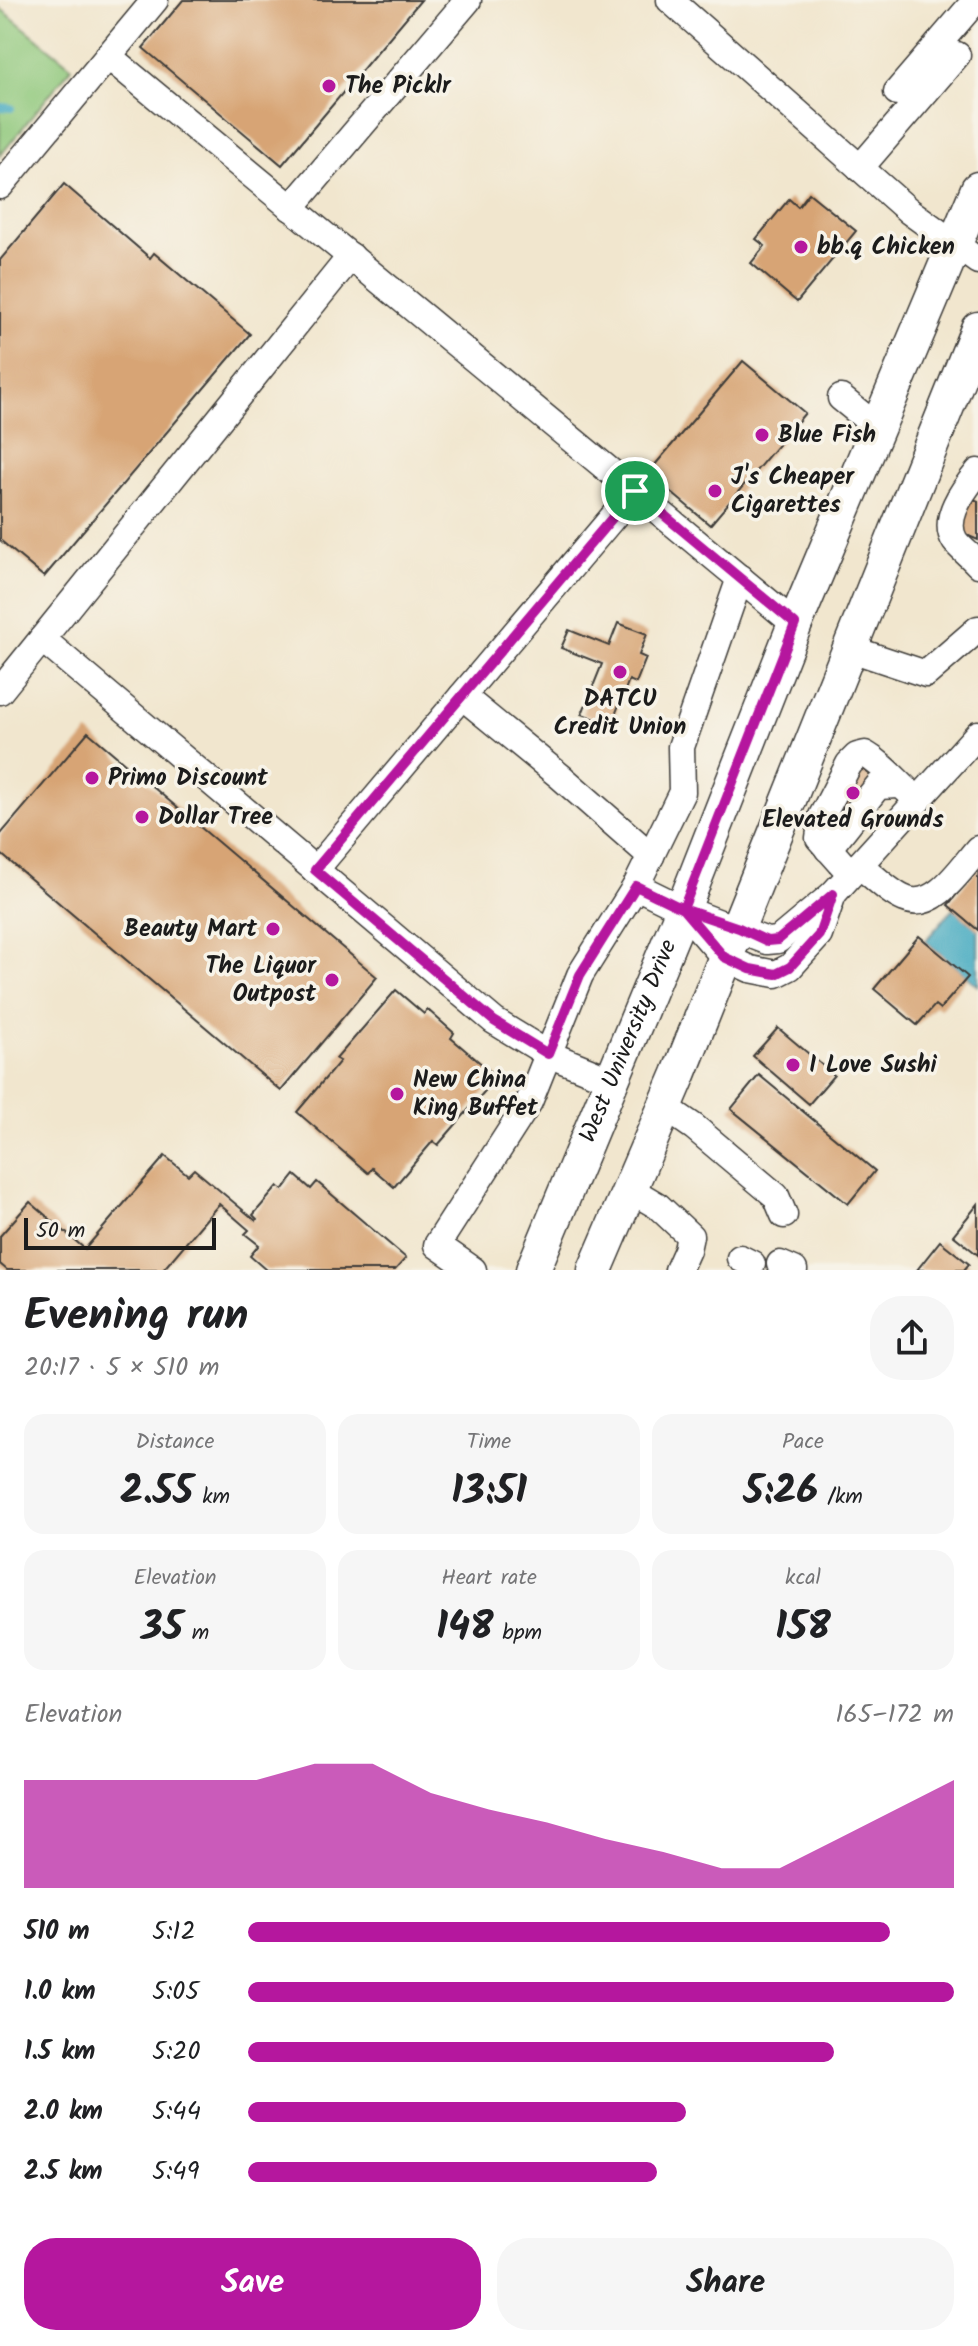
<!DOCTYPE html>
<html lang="en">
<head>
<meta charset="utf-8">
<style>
  body { margin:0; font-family:Kalam,sans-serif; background:#f6f6f6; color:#202124; height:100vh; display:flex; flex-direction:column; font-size:30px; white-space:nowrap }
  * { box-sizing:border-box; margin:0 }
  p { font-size:26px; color:#757577 }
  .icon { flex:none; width:44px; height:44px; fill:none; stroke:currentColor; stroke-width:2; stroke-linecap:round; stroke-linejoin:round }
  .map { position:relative; height:1270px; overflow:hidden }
  .drawer { display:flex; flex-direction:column; background:#fff; flex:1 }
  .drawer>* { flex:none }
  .scale { position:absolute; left:24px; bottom:20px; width:192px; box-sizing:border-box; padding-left:8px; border:4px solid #1c1c1c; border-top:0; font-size:22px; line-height:28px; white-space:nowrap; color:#1c1c1c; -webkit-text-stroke:6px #f7f3e8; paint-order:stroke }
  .pin { position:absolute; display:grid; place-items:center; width:68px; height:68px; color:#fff; margin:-34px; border:4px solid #fff; border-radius:50%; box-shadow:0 2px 8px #0007 }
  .round { display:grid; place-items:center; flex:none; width:84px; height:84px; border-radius:32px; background:#f6f6f6 }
  .head { display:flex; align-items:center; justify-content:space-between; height:136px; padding:0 24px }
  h1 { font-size:44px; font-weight:800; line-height:60px }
  .metrics { display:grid; grid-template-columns:repeat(3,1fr); gap:12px; height:136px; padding:8px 24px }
  .metrics div { display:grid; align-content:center; border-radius:20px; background:#f6f6f6; text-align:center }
  .metrics b { font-size:40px; font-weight:800 }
  .metrics small { font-size:22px; font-weight:400 }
  .metrics p { font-size:22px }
  .chart { height:224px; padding:16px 24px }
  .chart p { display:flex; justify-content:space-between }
  .chart svg { width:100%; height:144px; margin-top:8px; fill:#b5179e; opacity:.7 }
  .button { display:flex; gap:16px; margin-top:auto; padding:16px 24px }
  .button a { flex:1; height:92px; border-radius:32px; background:#b5179e; color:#fff; font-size:32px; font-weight:800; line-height:92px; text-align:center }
  .button a+a { background:#f6f6f6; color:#202124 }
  ul { padding:0 24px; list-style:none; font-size:26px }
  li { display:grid; grid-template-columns:128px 96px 1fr; align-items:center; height:60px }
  li i { height:20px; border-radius:10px; background:#b5179e }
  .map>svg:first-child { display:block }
  .green { fill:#8fc87b; stroke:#56724c; stroke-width:2 }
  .water { fill:#40a8c0; stroke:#2e626e; stroke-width:2 }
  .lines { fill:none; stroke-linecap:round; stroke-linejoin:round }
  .stream { stroke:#40a8c0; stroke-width:8 }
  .building { fill:#d7a474 }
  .minor-casing { stroke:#3c3a37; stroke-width:29 }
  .major-casing { stroke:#3c3a37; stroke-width:37 }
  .minor { stroke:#fff; stroke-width:26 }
  .major { stroke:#fff; stroke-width:34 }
  .route-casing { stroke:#fff; stroke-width:16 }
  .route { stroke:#b5179e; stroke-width:10 }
  .poi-dot { fill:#b5179e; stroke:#f7f3e8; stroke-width:3 }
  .labels { text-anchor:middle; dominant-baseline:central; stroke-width:7; stroke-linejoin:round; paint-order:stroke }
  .poi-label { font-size:24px; font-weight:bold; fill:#1c1c1c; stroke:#f7f3e8; text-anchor:start }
  .street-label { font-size:24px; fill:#1c1c1c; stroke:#f7f3e8 }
</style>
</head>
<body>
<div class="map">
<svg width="978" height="1270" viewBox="0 0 978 1270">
  <rect width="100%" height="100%" fill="#f7f3e8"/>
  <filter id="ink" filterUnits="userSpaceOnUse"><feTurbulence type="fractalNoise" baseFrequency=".0125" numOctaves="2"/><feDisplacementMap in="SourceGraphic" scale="16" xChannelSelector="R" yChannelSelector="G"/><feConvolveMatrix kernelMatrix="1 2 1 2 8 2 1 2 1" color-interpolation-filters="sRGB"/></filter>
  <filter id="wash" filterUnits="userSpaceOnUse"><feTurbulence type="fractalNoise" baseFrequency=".006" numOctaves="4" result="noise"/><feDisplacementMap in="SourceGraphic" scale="32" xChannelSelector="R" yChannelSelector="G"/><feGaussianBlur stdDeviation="1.8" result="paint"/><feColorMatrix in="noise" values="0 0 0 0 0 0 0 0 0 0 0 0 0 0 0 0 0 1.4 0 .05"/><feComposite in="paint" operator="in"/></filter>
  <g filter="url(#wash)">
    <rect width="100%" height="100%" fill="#f1e6ce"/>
    <polygon class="green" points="0,8 72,67 0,156"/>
    <polygon class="water" points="953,909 978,929 978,986 925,941"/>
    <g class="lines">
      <polyline class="stream" points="0,107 11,108"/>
    </g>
    <g id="blocks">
      <g class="building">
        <polygon points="183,0 421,0 282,165 143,48"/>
        <polygon points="64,184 150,258 154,253 250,334 44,577 0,540 0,260"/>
        <polygon points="809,193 856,231 797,302 751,263 765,246 756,239 789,199 798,207"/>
        <polygon points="743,361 805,413 710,525 648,473"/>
        <polygon points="966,496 978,501 978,540 953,529"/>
        <polygon points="618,623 647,634 639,655 646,658 636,683 629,680 611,725 582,714 602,664 561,648 569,630 609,646"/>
        <polygon points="88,732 377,977 281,1091 0,853 0,835"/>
        <polygon points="859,767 875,778 847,818 831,808"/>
        <polygon points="978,868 978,930 948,905"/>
        <polygon points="919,936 968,977 940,1009 935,1005 917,1025 874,989"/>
        <polygon points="396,990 424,1014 427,1009 454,1033 451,1038 497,1077 438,1145 433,1141 394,1187 372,1168 368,1173 297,1112 340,1061 336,1059"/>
        <polygon points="778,1028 834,1075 809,1104 753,1056"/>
        <polygon points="759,1075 875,1171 848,1204 731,1109"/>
        <polygon points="165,1156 188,1175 194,1169 256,1221 257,1219 253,1215 278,1186 283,1190 295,1175 311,1189 317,1182 406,1258 395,1270 266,1270 250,1256 259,1245 245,1234 249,1230 219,1204 163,1270 7,1270 0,1264 0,1236 30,1202 85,1249"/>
        <polygon points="978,1204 978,1255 953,1235"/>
        <polygon points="940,1241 969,1264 964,1270 917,1270"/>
      </g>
    </g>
  </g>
  <g filter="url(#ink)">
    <use href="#blocks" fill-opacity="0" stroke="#3c3a37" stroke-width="2"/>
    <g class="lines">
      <defs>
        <g id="minor">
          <polyline points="670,0 909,211 978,261"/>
          <polyline points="108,56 795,624"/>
          <polyline points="897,92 976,0"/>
          <polyline points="860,168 957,55"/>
          <polyline points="0,186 155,0"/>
          <polyline points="291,208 468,0"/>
          <polyline points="841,398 878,428"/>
          <path d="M978,472C964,489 941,519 955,541C961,549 971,556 978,564"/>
          <polyline points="42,639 494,1021 548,1054 612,1080"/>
          <polyline points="851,649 926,674 978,629"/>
          <polyline points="0,691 351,256"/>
          <polyline points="462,696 561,777 651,856"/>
          <polyline points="828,849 878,786 899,785"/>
          <path d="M859,865C874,876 888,892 905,899C934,912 962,867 978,849"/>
          <polyline points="315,870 635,491"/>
          <path d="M851,874L819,838L822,816L849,764L857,756L865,754C886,766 899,785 918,800"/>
          <polyline points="636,886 683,909 767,941 778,940 833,894 978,734"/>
          <polyline points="683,910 724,957 750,969 776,974 790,967 819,935 833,894"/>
          <polyline points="665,1107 694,1127 776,1196 784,1215"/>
          <polyline points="631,1190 658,1206 690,1236 687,1250 678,1270"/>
          <polyline points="740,1258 752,1264"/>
          <polyline points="780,1264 794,1270"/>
          <polyline points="473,1270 437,1245 529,1102 580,975 636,886 682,792 681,747 740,578"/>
        </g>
        <g id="major">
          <path id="s1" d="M533,1270L683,909L795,624L978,189"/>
          <polyline points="595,1270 679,1074 978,329"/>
        </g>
      </defs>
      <use href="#minor" class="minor-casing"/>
      <use href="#major" class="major-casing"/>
      <use href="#minor" class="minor"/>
      <use href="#major" class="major"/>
    </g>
  </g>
  <g class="lines" filter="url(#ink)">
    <defs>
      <polyline id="route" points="635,491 315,870 494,1021 548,1054 580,975 636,886 683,909 724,957 750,969 776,974 790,967 819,935 833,894 778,940 767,941 739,928 683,909 795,624 635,491"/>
    </defs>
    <use href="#route" class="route-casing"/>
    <use href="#route" class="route"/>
  </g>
  <g class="poi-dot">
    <circle cx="329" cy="86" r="8"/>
    <circle cx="801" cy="247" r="8"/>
    <circle cx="762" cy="435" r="8"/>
    <circle cx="715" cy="491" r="8"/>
    <circle cx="620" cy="672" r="8"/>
    <circle cx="92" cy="778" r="8"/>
    <circle cx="853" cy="793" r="8"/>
    <circle cx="142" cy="817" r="8"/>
    <circle cx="273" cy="929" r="8"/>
    <circle cx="332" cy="980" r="8"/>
    <circle cx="793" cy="1065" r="8"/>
    <circle cx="397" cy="1094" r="8"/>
  </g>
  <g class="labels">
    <g class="poi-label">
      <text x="345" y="86">The Picklr</text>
      <text x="817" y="247">bb.q Chicken</text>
      <text x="778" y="435">Blue Fish</text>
      <text x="731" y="477">J's Cheaper<tspan x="731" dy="28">Cigarettes</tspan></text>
      <text x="620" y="699" text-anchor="middle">DATCU<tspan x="620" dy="28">Credit Union</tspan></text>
      <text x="108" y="778">Primo Discount</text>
      <text x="158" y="817">Dollar Tree</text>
      <text x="853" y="820" text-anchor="middle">Elevated Grounds</text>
      <text x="257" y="929" text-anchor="end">Beauty Mart</text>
      <text x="316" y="966" text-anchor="end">The Liquor<tspan x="316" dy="28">Outpost</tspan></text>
      <text x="809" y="1065">I Love Sushi</text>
      <text x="413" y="1080">New China<tspan x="413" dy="28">King Buffet</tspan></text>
    </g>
    <g class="street-label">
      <text stroke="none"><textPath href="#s1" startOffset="248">West University Drive</textPath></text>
    </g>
  </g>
</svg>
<div class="scale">50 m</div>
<div class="pin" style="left:635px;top:491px;background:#1e9e55"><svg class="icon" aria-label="arrive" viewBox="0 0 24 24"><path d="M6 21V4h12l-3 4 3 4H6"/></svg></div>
</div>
<section class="drawer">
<div class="head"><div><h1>Evening run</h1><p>20:17 · 5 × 510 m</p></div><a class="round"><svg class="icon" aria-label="share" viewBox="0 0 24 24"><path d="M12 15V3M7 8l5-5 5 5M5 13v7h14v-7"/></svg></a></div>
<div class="metrics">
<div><p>Distance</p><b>2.55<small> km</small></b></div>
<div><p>Time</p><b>13:51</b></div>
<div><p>Pace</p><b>5:26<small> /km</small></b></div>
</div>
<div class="metrics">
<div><p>Elevation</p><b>35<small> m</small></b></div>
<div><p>Heart rate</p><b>148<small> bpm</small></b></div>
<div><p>kcal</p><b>158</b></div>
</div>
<div class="chart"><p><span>Elevation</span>165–172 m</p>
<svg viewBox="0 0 160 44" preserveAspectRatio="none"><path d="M0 44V11L10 11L20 11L30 11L40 11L50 6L60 6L70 15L80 20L90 24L100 29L110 33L120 38L130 38L140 29L150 20L160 11V44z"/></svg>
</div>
<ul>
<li><b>510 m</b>5:12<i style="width:91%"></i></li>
<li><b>1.0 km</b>5:05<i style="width:100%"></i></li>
<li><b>1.5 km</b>5:20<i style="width:83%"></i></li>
<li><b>2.0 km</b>5:44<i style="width:62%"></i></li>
<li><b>2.5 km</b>5:49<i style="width:58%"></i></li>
</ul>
<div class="button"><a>Save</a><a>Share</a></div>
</section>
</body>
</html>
